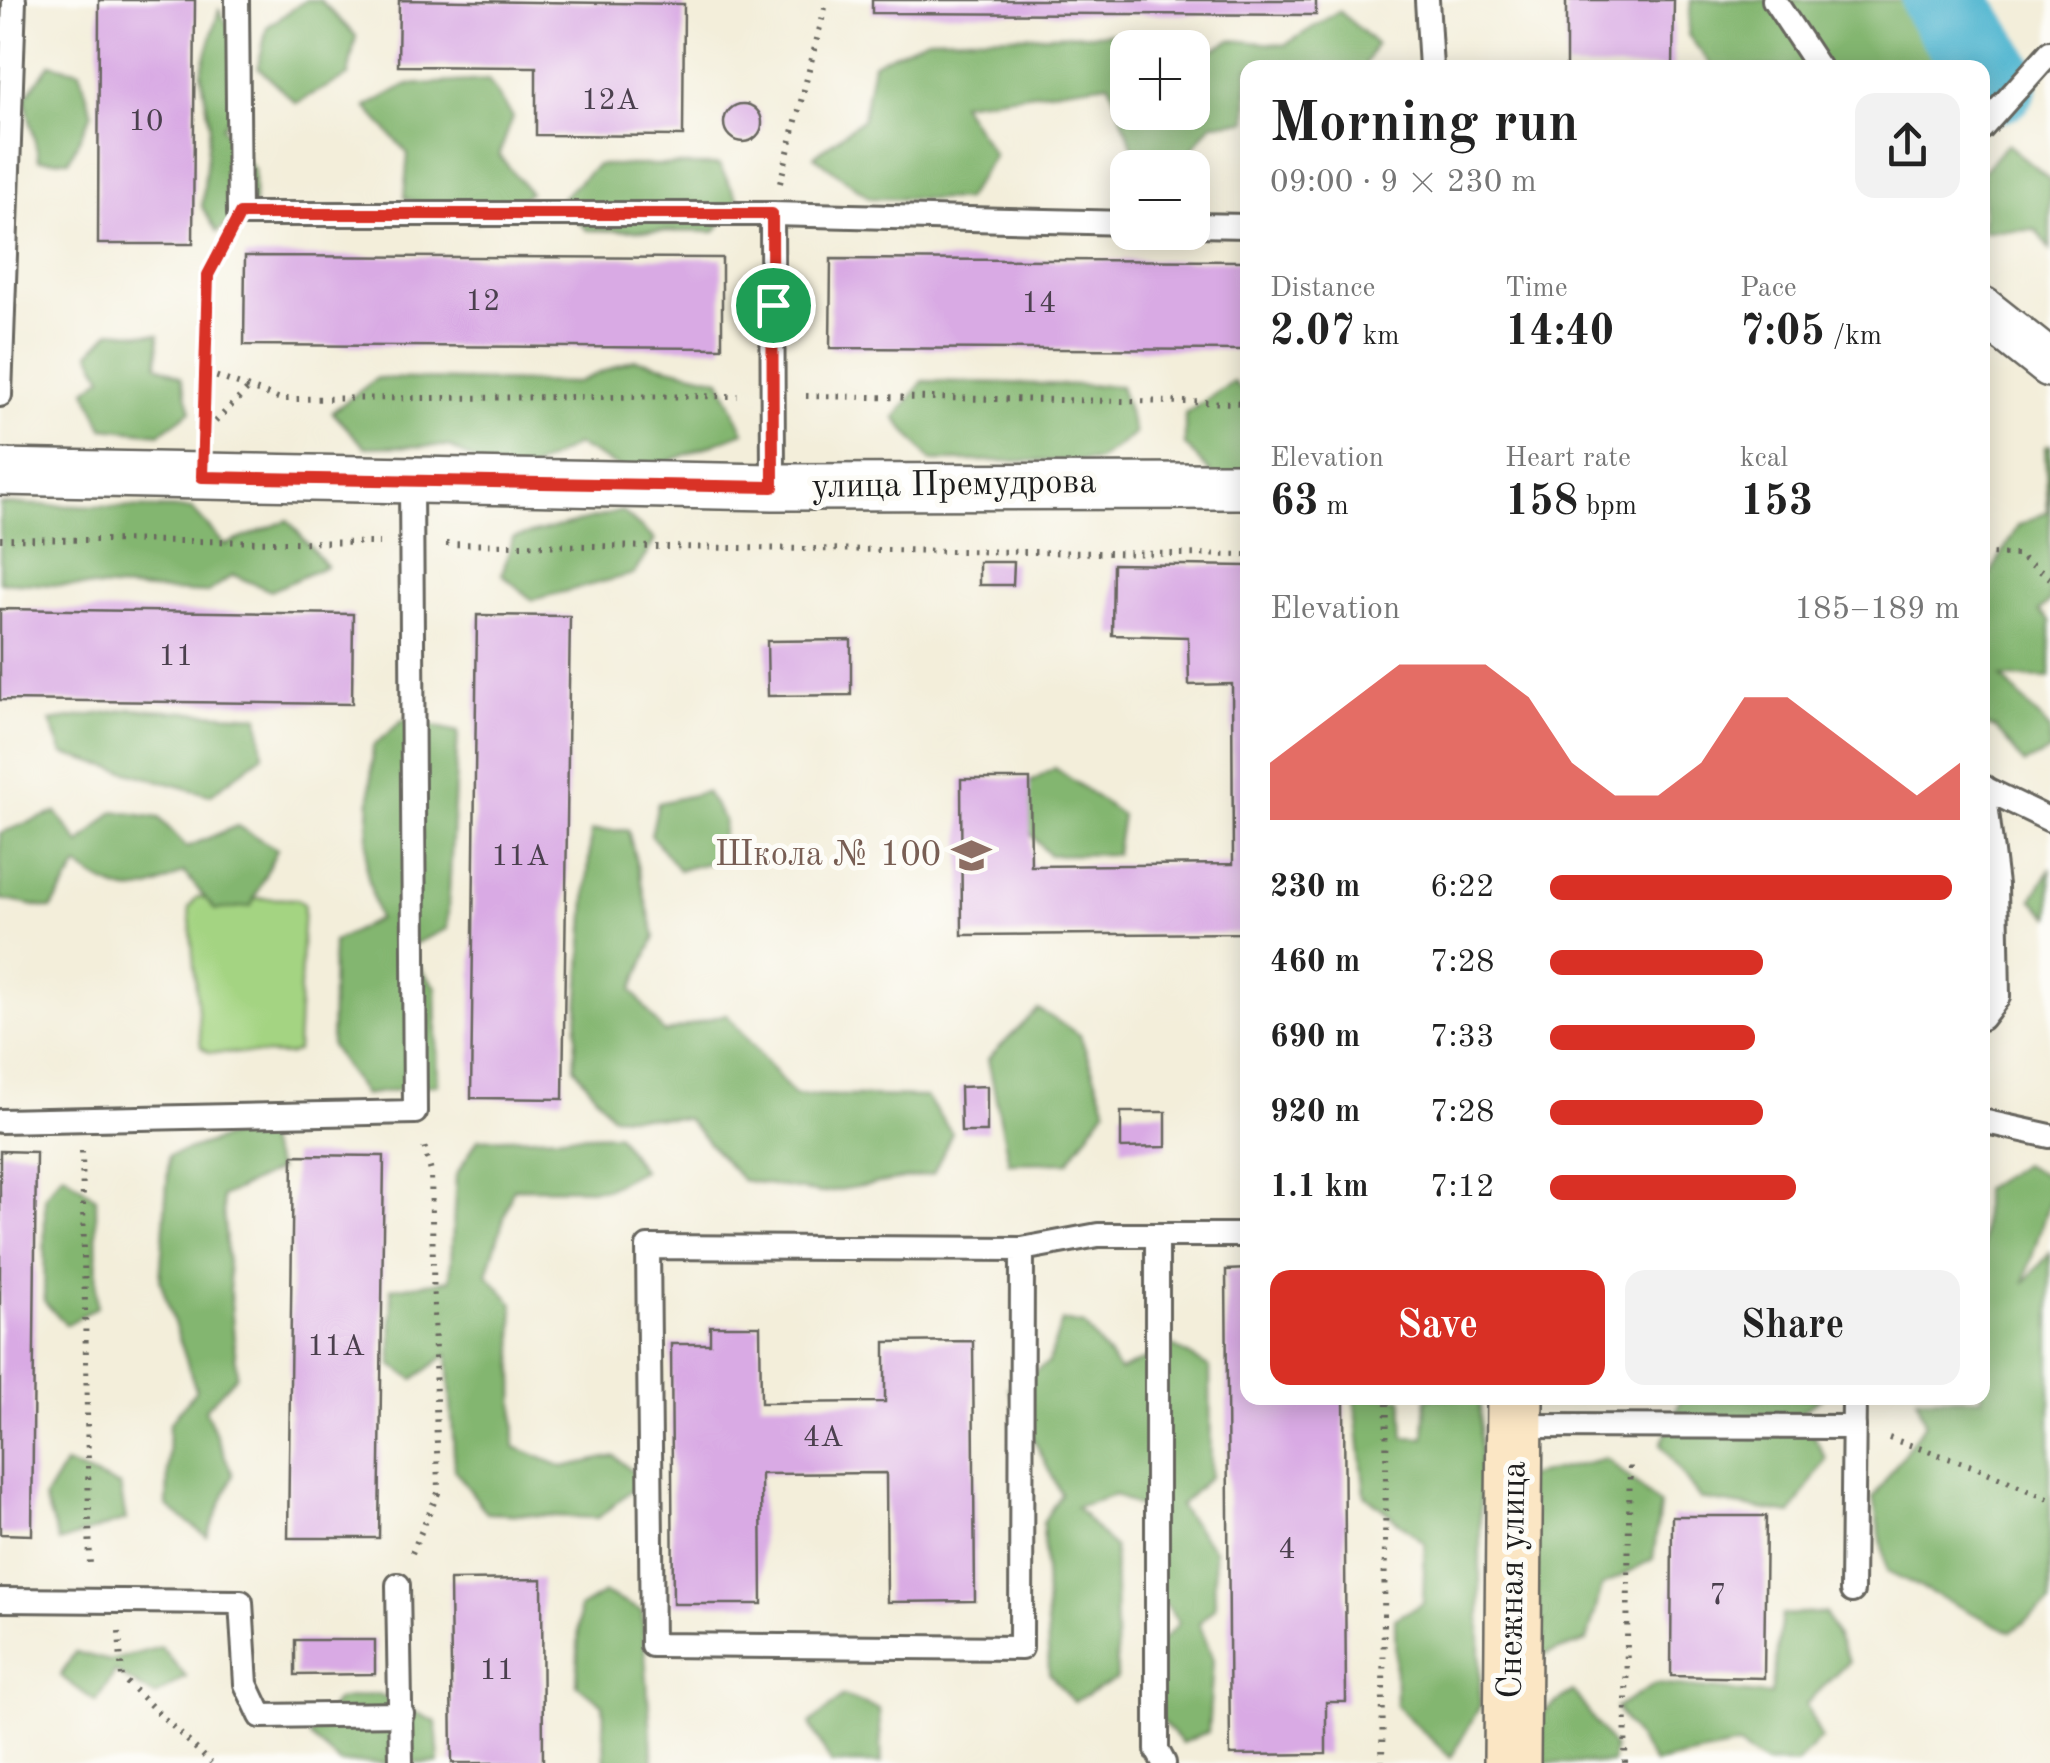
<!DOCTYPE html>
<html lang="en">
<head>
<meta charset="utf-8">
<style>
  body { margin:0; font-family:"Old Standard TT",serif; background:#f2f2f2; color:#222; height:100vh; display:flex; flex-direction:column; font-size:38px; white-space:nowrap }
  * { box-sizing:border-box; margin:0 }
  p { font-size:32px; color:#767676 }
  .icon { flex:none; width:55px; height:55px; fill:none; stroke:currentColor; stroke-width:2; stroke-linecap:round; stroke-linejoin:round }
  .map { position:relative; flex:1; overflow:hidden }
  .panel { position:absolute; left:1240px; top:60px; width:750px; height:1345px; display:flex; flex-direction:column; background:#fff; border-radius:20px; box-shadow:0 5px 25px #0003 }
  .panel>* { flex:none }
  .controls { position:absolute; left:1110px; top:30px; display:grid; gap:20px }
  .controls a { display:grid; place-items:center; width:100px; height:100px; border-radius:20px; background:#fff; box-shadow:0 5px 25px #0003; font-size:50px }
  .pin { position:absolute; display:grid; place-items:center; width:85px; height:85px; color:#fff; margin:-42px; border:5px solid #fff; border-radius:50%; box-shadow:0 2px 10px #0007 }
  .round { display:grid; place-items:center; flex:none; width:105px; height:105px; border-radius:20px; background:#f2f2f2 }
  .overview { display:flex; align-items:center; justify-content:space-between; height:170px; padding:0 30px }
  h1 { font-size:55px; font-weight:700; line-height:75px }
  .stats { display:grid; grid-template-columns:repeat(3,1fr); gap:15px; height:170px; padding:10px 30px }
  .stats div { display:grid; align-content:center }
  .stats b { font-size:42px; font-weight:700 }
  .stats small { font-size:28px; font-weight:400 }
  .stats p { font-size:28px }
  .chart { height:280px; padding:20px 30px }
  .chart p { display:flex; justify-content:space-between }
  .chart svg { width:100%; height:180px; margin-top:10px; fill:#d93025; opacity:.7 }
  .cta { display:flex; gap:20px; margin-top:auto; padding:20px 30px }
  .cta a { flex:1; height:115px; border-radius:20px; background:#d93025; color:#fff; font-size:40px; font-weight:700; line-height:115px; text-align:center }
  .cta a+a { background:#f2f2f2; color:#222 }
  ul { padding:0 30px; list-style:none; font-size:32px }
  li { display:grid; grid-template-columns:160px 120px 1fr; align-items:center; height:75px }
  li i { height:25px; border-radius:12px; background:#d93025 }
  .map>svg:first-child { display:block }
  .green { fill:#a4d482; stroke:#60784f; stroke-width:2.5 }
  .forest { fill:#83b670; stroke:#506946; stroke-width:2.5 }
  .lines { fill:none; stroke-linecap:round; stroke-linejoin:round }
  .river { stroke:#51b6d0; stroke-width:85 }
  .building { fill:#d9aae4 }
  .lane-casing { stroke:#67665e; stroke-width:28 }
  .street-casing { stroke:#67665e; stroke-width:50 }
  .secondary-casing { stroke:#67665e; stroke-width:60 }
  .path { stroke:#67665e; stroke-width:6; stroke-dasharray:2.5 8; stroke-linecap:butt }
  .lane { stroke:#fff; stroke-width:22 }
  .street { stroke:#fff; stroke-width:45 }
  .secondary { stroke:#fbe6c4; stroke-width:55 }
  .route-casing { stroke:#fff; stroke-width:20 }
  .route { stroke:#d93025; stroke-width:12 }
  .labels { text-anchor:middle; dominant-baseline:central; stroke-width:10; stroke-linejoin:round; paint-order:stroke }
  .number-label { font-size:30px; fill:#4b404e }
  .street-label { font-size:35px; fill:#1c1c1c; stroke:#fdfcf7 }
  .education-label { font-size:35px; fill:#785e54; stroke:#fdfcf7; text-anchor:end }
</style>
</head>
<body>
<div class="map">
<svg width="2050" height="1763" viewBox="0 0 2050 1763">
  <rect width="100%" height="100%" fill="#fdfcf7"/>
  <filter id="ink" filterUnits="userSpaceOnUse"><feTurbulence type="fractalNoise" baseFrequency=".01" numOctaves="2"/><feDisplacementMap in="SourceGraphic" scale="20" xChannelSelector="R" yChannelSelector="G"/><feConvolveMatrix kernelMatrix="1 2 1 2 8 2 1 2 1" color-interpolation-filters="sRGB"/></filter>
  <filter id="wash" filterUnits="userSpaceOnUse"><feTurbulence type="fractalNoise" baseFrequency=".0048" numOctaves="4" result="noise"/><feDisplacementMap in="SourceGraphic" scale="40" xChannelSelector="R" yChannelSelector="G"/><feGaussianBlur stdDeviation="2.25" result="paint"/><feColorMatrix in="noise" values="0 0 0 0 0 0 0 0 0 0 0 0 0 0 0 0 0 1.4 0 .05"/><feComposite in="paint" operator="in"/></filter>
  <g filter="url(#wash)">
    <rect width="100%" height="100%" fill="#f3eeda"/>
    <polygon class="green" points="197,897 297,899 304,904 297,1051 288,1055 209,1052 201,1047 189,908"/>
    <g class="forest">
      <polygon points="306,0 320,0 356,36 348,76 296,103 258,67 267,27"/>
      <polygon points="1691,0 1986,0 2003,46 1983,86 1982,68 1713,67 1688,35"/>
      <path d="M219,10C248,59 263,79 222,127L254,170V204L217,232L202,207L210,124L201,72Z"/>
      <polygon points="1339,11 1376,44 1364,67 1248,68 1247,121 1212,123 1179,167 1140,167 1109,83 960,103 994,155 965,200 870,198 814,156 863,119 873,63 928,38 1133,33 1155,47 1128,48 1128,112 1192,112 1193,62 1231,40 1285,45"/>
      <polygon points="50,64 80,71 92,113 69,160 39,160 25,98"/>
      <polygon points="488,80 513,117 499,155 530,193 477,223 404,198 408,154 366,107 406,85"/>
      <polygon points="2007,144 2050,179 2050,250 2036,230 1983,231 1983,171"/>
      <polygon points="597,165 719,165 738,199 715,232 587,230 557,202"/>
      <polygon points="111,331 159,335 157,365 181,377 191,411 159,434 103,428 86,390 103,377 90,353"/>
      <polygon points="634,359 720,379 744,432 634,475 577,445 510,480 448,446 365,447 332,412 377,378 575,383"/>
      <polygon points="923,381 1120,386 1135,434 1097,461 931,461 895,418"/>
      <polygon points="1233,382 1247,394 1247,485 1228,491 1185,445 1185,414"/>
      <polygon points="2050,445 2050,602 2039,611 2050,621 2050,678 2002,677 2050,730 2050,751 2024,764 1996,728 1983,726 1983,587 2018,526 2048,511 2045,447"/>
      <polygon points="0,504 192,509 225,545 288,520 326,566 271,591 233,575 207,593 0,582"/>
      <polygon points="622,511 655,540 634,574 532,600 502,574 513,538"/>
      <polygon points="131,709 259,716 263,755 210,795 63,754 50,721"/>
      <polygon points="404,719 458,732 447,929 403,949 436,987 438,1084 364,1095 331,1046 333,942 378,919 366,869 373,746"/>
      <polygon points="1055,768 1122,815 1116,854 1049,855 1001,799"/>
      <polygon points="706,792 724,820 720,860 679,870 651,835 658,803"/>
      <path d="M114,811L159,818L187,847L237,826L277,849L251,906L215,910L184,872C138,898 120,897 78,866L51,909L0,899V833L56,812L80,844Z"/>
      <polygon points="628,830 655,937 632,990 664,1033 726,1014 794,1095 926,1097 952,1133 933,1174 821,1193 742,1180 687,1119 611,1115 574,1067 591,831"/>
      <polygon points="2050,870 2050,917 2032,899"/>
      <polygon points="1038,1009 1080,1035 1106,1108 1068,1162 1009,1163 988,1059"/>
      <polygon points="260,1126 278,1170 222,1197 237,1375 205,1409 233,1475 207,1537 167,1506 169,1424 196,1390 160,1280 169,1156"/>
      <polygon points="617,1134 642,1170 606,1189 513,1188 487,1274 513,1303 515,1447 563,1467 615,1456 642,1481 598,1518 487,1513 455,1470 448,1354 414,1379 392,1365 391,1288 450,1280 456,1175 478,1139"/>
      <polygon points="2023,1164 2050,1178 2050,1198 2024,1283 2050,1253 2050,1603 2011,1632 1887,1571 1873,1498 1925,1423 1917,1398 1982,1398 1983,1189"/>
      <polygon points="63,1173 96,1198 97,1307 66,1325 44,1301 45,1196"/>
      <polygon points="1062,1321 1084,1325 1120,1371 1173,1346 1210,1368 1211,1476 1179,1506 1214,1550 1215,1607 1199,1623 1213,1660 1208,1732 1182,1743 1150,1709 1151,1652 1179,1623 1152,1587 1151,1513 1115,1495 1076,1507 1114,1548 1117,1679 1073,1702 1049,1673 1043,1522 1061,1494 1008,1388 1048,1363"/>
      <polygon points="1355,1398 1402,1398 1404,1437 1424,1438 1426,1398 1480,1398 1480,1706 1451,1758 1396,1706 1395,1619 1423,1603 1425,1543 1365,1495"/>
      <polygon points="1682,1398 1821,1398 1801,1412 1826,1459 1791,1514 1700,1499 1661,1444"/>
      <polygon points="1606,1458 1660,1505 1653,1559 1602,1586 1587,1641 1532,1659 1504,1482"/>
      <polygon points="65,1464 120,1486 126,1520 59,1542 44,1499"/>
      <polygon points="604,1593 642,1611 653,1763 605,1763 603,1704 577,1685 579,1608"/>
      <polygon points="1825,1613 1849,1661 1806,1704 1821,1738 1797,1763 1764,1763 1738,1746 1654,1763 1616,1708 1656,1684 1771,1695 1782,1615"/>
      <polygon points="161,1647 186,1677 155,1696 115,1672 96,1702 60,1676 75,1652 110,1661"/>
      <polygon points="1573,1691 1614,1748 1612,1763 1530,1763 1531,1721"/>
      <polygon points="378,1694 436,1722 439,1763 340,1763 309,1736 337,1700"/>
      <polygon points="843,1696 879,1709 882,1763 831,1763 810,1724"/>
    </g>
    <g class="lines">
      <polyline class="river" points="1944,0 1996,81"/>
    </g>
    <g id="blocks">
      <g class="building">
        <polygon points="99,0 195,0 193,244 98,244"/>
        <polygon points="399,0 684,4 683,136 536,135 536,67 398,66"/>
        <polygon points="872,0 1316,0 1316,15 872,13"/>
        <polygon points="1566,0 1674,0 1673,68 1566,68"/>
        <circle cx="743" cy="123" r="19"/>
        <polygon points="245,256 722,258 722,348 244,345"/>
        <polygon points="831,259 1248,261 1248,350 830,348"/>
        <polygon points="979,562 1014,562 1013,585 979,585"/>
        <polygon points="1113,564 1248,566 1248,933 962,935 961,779 1030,779 1031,866 1233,864 1232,684 1189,685 1188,637 1112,635"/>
        <polygon points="0,609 353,614 352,704 0,700"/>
        <polygon points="477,615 570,616 563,1099 471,1098"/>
        <polygon points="851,640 851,695 768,696 767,641"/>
        <polygon points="987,1086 987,1132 961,1132 960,1087"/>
        <polygon points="1121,1112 1166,1112 1166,1147 1121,1148"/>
        <polygon points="0,1151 36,1152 32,1535 0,1534"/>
        <polygon points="293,1155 384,1156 379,1538 288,1538"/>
        <polygon points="1248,1269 1248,1398 1344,1398 1346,1702 1326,1702 1326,1754 1230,1755 1226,1270"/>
        <polygon points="710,1326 760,1326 761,1403 885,1402 885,1342 973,1341 975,1601 887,1602 886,1473 761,1474 762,1604 673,1604 671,1344 710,1344"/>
        <polygon points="1672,1516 1766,1516 1764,1678 1671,1676"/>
        <polygon points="542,1579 543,1763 452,1763 450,1580"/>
        <polygon points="295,1640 375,1640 375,1674 295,1675"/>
      </g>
    </g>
  </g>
  <g filter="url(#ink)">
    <use href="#blocks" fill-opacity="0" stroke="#67665e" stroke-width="2.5"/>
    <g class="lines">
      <defs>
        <g id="lane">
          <polyline points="237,0 239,214 772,214 1128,223"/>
          <polyline points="1427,0 1431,68"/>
          <polyline points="1774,0 1819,68"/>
          <polyline points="1982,128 2050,52"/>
          <polyline points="772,214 773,487"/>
          <polyline points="1192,225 1248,226"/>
          <polyline points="0,395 14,0"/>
          <polyline points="1982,787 2050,820"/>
          <polyline points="1982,1018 1998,997 1996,885 1984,787"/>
          <polyline points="0,1121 415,1112 411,482"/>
          <polyline points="1982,1121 2050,1136"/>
          <polyline points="1157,1235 1157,1750 1164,1763"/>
          <polyline points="1022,1249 1021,1648 652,1645 648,1247 1022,1249 1098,1235 1248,1235"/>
          <polyline points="1515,1426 1854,1427"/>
          <polyline points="398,1585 401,1763"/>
          <polyline points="1852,1591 1854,1398"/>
          <polyline points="0,1600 241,1602 246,1684 261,1716 402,1714"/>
        </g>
        <g id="street">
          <polyline points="1982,310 2050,364"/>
          <polyline points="0,472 773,487 1248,486"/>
        </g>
        <polyline id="secondary" points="1512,1763 1515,1398"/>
      </defs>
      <use href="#lane" class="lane-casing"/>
      <use href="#street" class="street-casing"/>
      <use href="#secondary" class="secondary-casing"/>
      <g class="path">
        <polyline points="780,183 827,0"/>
        <polyline points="225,241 208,275 206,373 281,399 738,396"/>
        <polyline points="806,396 1248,403"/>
        <polyline points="208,429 249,388"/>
        <polyline points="203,432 206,373"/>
        <polyline points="0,539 379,543"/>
        <polyline points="446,544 1248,555"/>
        <polyline points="1982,554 2018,555 2050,578"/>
        <polyline points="82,1151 90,1569"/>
        <polyline points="1889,1438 1978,1468 2050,1500"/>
        <polyline points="412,1553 438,1493 431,1172 423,1142"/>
        <polyline points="119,1632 122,1678 211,1763"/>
        <polyline points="1382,1763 1387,1398"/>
        <polyline points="1625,1763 1630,1459"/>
      </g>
      <use href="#lane" class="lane"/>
      <use href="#street" class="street"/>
      <use href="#secondary" class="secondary"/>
    </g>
  </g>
  <g class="lines" filter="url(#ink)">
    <defs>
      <polygon id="route" points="240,214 772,214 773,487 202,477 208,275"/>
    </defs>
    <use href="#route" class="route-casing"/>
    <use href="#route" class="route"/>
  </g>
  <defs>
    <symbol id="school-bare" viewBox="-9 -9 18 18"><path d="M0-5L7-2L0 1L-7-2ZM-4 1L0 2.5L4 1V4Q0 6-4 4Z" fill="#8d6e63" stroke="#fdfcf7" stroke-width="2.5" paint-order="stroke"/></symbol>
  </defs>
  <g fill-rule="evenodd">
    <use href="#school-bare" x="944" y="828" width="55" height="55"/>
  </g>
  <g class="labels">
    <g class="number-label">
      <text x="610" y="101">12А</text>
      <text x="146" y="122">10</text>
      <text x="483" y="302">12</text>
      <text x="1039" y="304">14</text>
      <text x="176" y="657">11</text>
      <text x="520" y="857">11А</text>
      <text x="336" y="1347">11А</text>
      <text x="823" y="1438">4А</text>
      <text x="1287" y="1550">4</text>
      <text x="1718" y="1596">7</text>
      <text x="497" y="1671">11</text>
    </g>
    <g class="street-label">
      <text transform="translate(954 485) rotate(-1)">улица Премудрова</text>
      <text transform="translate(1513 1580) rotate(-89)">Снежная улица</text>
    </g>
    <g class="education-label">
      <text x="941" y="855">Школа № 100</text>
    </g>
  </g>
</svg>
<div class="controls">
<a>+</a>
<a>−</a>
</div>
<div class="pin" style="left:773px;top:305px;background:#1e9e55"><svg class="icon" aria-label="arrive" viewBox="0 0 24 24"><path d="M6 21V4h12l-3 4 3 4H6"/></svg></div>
<section class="panel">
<div class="overview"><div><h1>Morning run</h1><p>09:00 · 9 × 230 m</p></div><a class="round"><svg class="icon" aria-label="share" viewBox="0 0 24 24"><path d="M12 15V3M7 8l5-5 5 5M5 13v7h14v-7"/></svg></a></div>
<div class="stats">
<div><p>Distance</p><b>2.07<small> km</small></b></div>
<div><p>Time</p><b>14:40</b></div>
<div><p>Pace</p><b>7:05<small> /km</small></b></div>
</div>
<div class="stats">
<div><p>Elevation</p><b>63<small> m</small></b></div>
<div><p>Heart rate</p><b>158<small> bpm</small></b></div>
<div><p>kcal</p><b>153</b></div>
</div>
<div class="chart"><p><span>Elevation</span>185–189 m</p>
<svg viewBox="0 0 160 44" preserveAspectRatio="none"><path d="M0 44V30L10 22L20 14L30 6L40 6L50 6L60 14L70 30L80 38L90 38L100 30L110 14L120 14L130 22L140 30L150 38L160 30V44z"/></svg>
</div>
<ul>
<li><b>230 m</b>6:22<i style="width:98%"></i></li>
<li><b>460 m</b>7:28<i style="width:52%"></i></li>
<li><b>690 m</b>7:33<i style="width:50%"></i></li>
<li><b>920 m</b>7:28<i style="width:52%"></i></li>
<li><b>1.1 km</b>7:12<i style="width:60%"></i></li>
</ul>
<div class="cta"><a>Save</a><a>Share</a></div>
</section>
</div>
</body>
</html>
